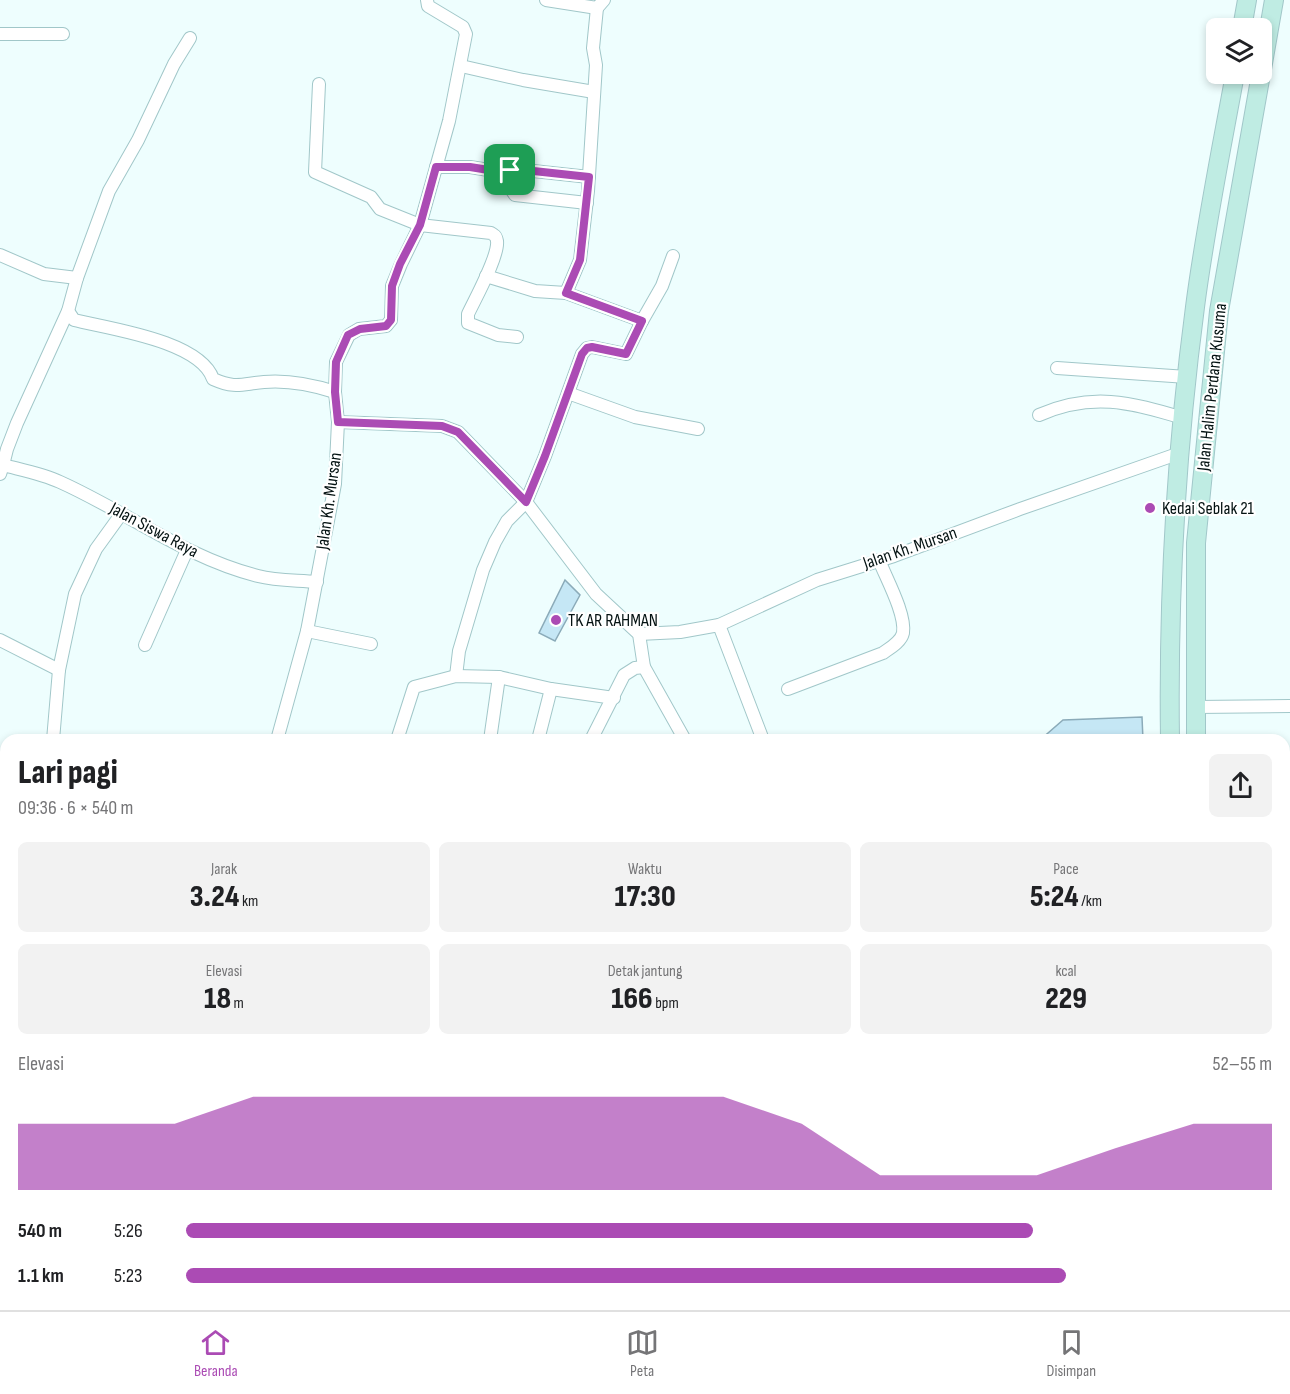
<!DOCTYPE html>
<html lang="id">
<head>
<meta charset="utf-8">
<style>
  body { margin:0; font-family:"Sofia Sans Condensed",sans-serif; background:#f2f2f2; color:#202124; height:100vh; display:flex; flex-direction:column; font-size:22px; white-space:nowrap }
  * { box-sizing:border-box; margin:0 }
  p { font-size:20px; color:#757577 }
  .icon { flex:none; width:33px; height:33px; fill:none; stroke:currentColor; stroke-width:2; stroke-linecap:round; stroke-linejoin:round }
  .map { position:relative; flex:1; overflow:hidden }
  .sheet { position:absolute; left:0px; top:734px; width:1290px; height:578px; display:flex; flex-direction:column; background:#fff; border-radius:18px 18px 0 0; box-shadow:0 3px 9px #0003 }
  .sheet>* { flex:none }
  .controls { position:absolute; left:1206px; top:18px; display:grid; gap:12px }
  .controls a { display:grid; place-items:center; width:66px; height:66px; border-radius:9px; background:#fff; box-shadow:0 3px 9px #0003; font-size:30px }
  .pin { position:absolute; display:grid; place-items:center; width:51px; height:51px; color:#fff; margin:-26px; border-radius:12px; box-shadow:0 3px 9px #0006 }
  .round { display:grid; place-items:center; flex:none; width:63px; height:63px; border-radius:9px; background:#f2f2f2 }
  .head { display:flex; align-items:center; justify-content:space-between; height:102px; padding:0 18px }
  h1 { font-size:33px; font-weight:800; line-height:45px }
  .metrics { display:grid; grid-template-columns:repeat(3,1fr); gap:9px; height:102px; padding:6px 18px }
  .metrics div { display:grid; align-content:center; border-radius:9px; background:#f2f2f2; text-align:center }
  .metrics b { font-size:30px; font-weight:800 }
  .metrics small { font-size:16px; font-weight:400 }
  .metrics p { font-size:16px }
  .chart { height:168px; padding:12px 18px }
  .chart p { display:flex; justify-content:space-between }
  .chart svg { width:100%; height:108px; margin-top:6px; fill:#ab4bb4; opacity:.7 }
  ul { padding:0 18px; list-style:none; font-size:20px }
  li { display:grid; grid-template-columns:96px 72px 1fr; align-items:center; height:45px }
  li i { height:15px; border-radius:8px; background:#ab4bb4 }
  .dock { display:flex; justify-content:space-around; align-items:center; height:84px; border-top:2px solid #e0e0e0; background:#fff; font-size:16px; color:#757577 }
  .dock a { display:grid; justify-items:center; gap:3px }
  .dock .on { color:#ab4bb4 }
  .map>svg:first-child { display:block }
  .building { fill:#c5e7f5; stroke:#8babb9; stroke-width:1.5 }
  .lines { fill:none; stroke-linecap:round; stroke-linejoin:round }
  .minor-casing { stroke:#a1c7c9; stroke-width:14 }
  .tertiary-casing { stroke:#a1c7c9; stroke-width:19 }
  .secondary-casing { stroke:#a1c7c9; stroke-width:20 }
  .minor { stroke:#fff; stroke-width:12 }
  .tertiary { stroke:#fff; stroke-width:16 }
  .secondary { stroke:#bfece3; stroke-width:18 }
  .route-casing { stroke:#fff; stroke-width:12 }
  .route { stroke:#ab4bb4; stroke-width:8 }
  .poi-dot { fill:#ab4bb4; stroke:#fff; stroke-width:2 }
  .labels { text-anchor:middle; dominant-baseline:central; stroke-width:4.5; stroke-linejoin:round; paint-order:stroke }
  .street-label { font-size:18px; fill:#041212; stroke:#fff }
  .poi-label { font-size:18px; fill:#041212; stroke:#fff; text-anchor:start }
</style>
</head>
<body>
<div class="map">
<svg width="1290" height="1310" viewBox="0 0 1290 1310">
  <rect width="100%" height="100%" fill="#eefefe"/>
  <g class="building">
    <polygon points="565,580 580,595 555,641 539,633"/>
    <polygon points="1142,717 1143,740 1040,740 1063,720"/>
  </g>
  <g class="lines">
    <defs>
      <g id="minor">
        <polyline points="546,0 597,8 604,0"/>
        <polyline points="0,34 63,34"/>
        <polyline points="461,66 523,80 594,92"/>
        <path d="M319,84L315,172L371,197L380,209L420,225L491,233C495,236 496,235 497,241C499,256 475,299 468,314V323L498,335L517,337"/>
        <polyline points="436,167 470,167 501,172 515,169 589,177"/>
        <polyline points="505,172 506,182 515,195 587,203"/>
        <polyline points="0,255 44,274 77,278"/>
        <polyline points="486,276 535,291 566,293"/>
        <path d="M68,311L74,320C111,329 200,341 213,379C236,389 241,384 264,382C287,380 313,385 335,392"/>
        <polyline points="642,321 662,286 673,256"/>
        <polyline points="1057,368 1187,377"/>
        <polyline points="568,393 635,417 698,429"/>
        <path d="M1039,415C1091,392 1130,402 1183,418"/>
        <polyline points="338,422 442,426 458,432 526,502 596,594 639,634 644,667 685,740"/>
        <polyline points="3,465 7,449 17,423 68,311 77,278 109,191 138,140 174,64 190,38"/>
        <path d="M0,474L3,465C22,470 43,474 60,482C127,512 186,558 258,576C277,581 298,580 317,582"/>
        <polyline points="719,625 763,740"/>
        <polyline points="307,631 371,644"/>
        <polyline points="639,634 680,632 719,625 817,580 894,556 1020,509 1180,453"/>
        <polyline points="0,640 59,670"/>
        <polyline points="145,645 187,550"/>
        <polyline points="456,676 459,651 483,570 495,542 507,521 526,502 545,456 582,354 587,348 592,347 626,354 642,321 566,293 580,260 588,191 596,65 593,48 597,8"/>
        <path d="M788,689L883,653C890,648 901,642 903,633C906,614 886,578 879,560"/>
        <polyline points="1195,707 1290,706"/>
        <polyline points="53,740 59,670 75,594 96,549 122,513"/>
        <polyline points="277,740 307,631 335,484 338,422 335,392 336,362 349,335 359,329 386,326 391,320 392,286 401,264 420,225 449,121 466,34 463,27 428,6 427,0"/>
        <polyline points="397,740 414,687 456,676 499,677 551,689 614,698"/>
        <polyline points="490,740 499,677"/>
        <polyline points="538,740 551,689"/>
        <polyline points="591,740 624,675 635,668 644,667"/>
        <polyline points="1284,796 1290,796"/>
        <polyline points="0,849 6,850"/>
        <polyline points="0,1014 6,1013"/>
        <polyline points="411,1305 427,1308"/>
        <polyline points="524,1305 526,1310"/>
        <polyline points="797,1305 797,1310"/>
      </g>
      <polyline id="tertiary" points="1284,878 1290,879"/>
      <g id="secondary">
        <polyline points="1242,28 1247,0"/>
        <polyline points="1262,69 1274,0"/>
        <path d="M1170,740C1168,595 1176,451 1195,307C1205,229 1221,151 1235,74"/>
        <polyline points="1196,740 1196,543 1219,311 1261,74"/>
        <polyline points="1194,1305 1195,1310"/>
        <polyline points="1221,1305 1221,1310"/>
      </g>
    </defs>
    <use href="#minor" class="minor-casing"/>
    <use href="#tertiary" class="tertiary-casing"/>
    <use href="#secondary" class="secondary-casing"/>
    <use href="#minor" class="minor"/>
    <use href="#tertiary" class="tertiary"/>
    <use href="#secondary" class="secondary"/>
  </g>
  <g class="lines">
    <defs>
      <polygon id="route" points="436,167 470,167 501,172 515,169 589,177 580,260 566,293 642,321 626,354 592,347 587,348 582,354 545,456 526,502 458,432 442,426 338,422 335,392 336,362 348,335 360,329 386,326 391,320 392,286 400,264 420,225"/>
    </defs>
    <use href="#route" class="route-casing"/>
    <use href="#route" class="route"/>
  </g>
  <g class="poi-dot">
    <circle cx="1150" cy="508" r="6"/>
    <circle cx="556" cy="620" r="6"/>
  </g>
  <g class="labels">
    <g class="street-label">
      <text transform="translate(1212 387) rotate(-84)">Jalan Halim Perdana Kusuma</text>
      <text transform="translate(329 501) rotate(-82)">Jalan Kh. Mursan</text>
      <text transform="translate(154 530) rotate(28)">Jalan Siswa Raya</text>
      <text transform="translate(910 548) rotate(-19)">Jalan Kh. Mursan</text>
    </g>
    <g class="poi-label">
      <text x="1162" y="508">Kedai Seblak 21</text>
      <text x="568" y="620">TK AR RAHMAN</text>
    </g>
  </g>
</svg>
<div class="controls">
<a><svg class="icon" aria-label="layers" viewBox="0 0 24 24"><path d="M12 4l9 5-9 5-9-5zM3 14l9 5 9-5"/></svg></a>
</div>
<div class="pin" style="left:510px;top:170px;background:#1e9e55"><svg class="icon" aria-label="arrive" viewBox="0 0 24 24"><path d="M6 21V4h12l-3 4 3 4H6"/></svg></div>
<section class="sheet">
<div class="head"><div><h1>Lari pagi</h1><p>09:36 · 6 × 540 m</p></div><a class="round"><svg class="icon" aria-label="share" viewBox="0 0 24 24"><path d="M12 15V3M7 8l5-5 5 5M5 13v7h14v-7"/></svg></a></div>
<div class="metrics">
<div><p>Jarak</p><b>3.24<small> km</small></b></div>
<div><p>Waktu</p><b>17:30</b></div>
<div><p>Pace</p><b>5:24<small> /km</small></b></div>
</div>
<div class="metrics">
<div><p>Elevasi</p><b>18<small> m</small></b></div>
<div><p>Detak jantung</p><b>166<small> bpm</small></b></div>
<div><p>kcal</p><b>229</b></div>
</div>
<div class="chart"><p><span>Elevasi</span>52–55 m</p>
<svg viewBox="0 0 160 44" preserveAspectRatio="none"><path d="M0 44V17L10 17L20 17L30 6L40 6L50 6L60 6L70 6L80 6L90 6L100 17L110 38L120 38L130 38L140 27L150 17L160 17V44z"/></svg>
</div>
<ul>
<li><b>540 m</b>5:26<i style="width:78%"></i></li>
<li><b>1.1 km</b>5:23<i style="width:81%"></i></li>
</ul>
</section>
</div>
<nav class="dock">
<a class="on"><svg class="icon" aria-label="home" viewBox="0 0 24 24"><path d="M3 11l9-7 9 7M6 9v11h12V9"/></svg>Beranda</a>
<a><svg class="icon" aria-label="map" viewBox="0 0 24 24"><path d="M3 6l6-2 6 2 6-2v14l-6 2-6-2-6 2zM9 4v14M15 6v14"/></svg>Peta</a>
<a><svg class="icon" aria-label="saved" viewBox="0 0 24 24"><path d="M7 4h10v16l-5-4-5 4z"/></svg>Disimpan</a>
</nav>
</body>
</html>
